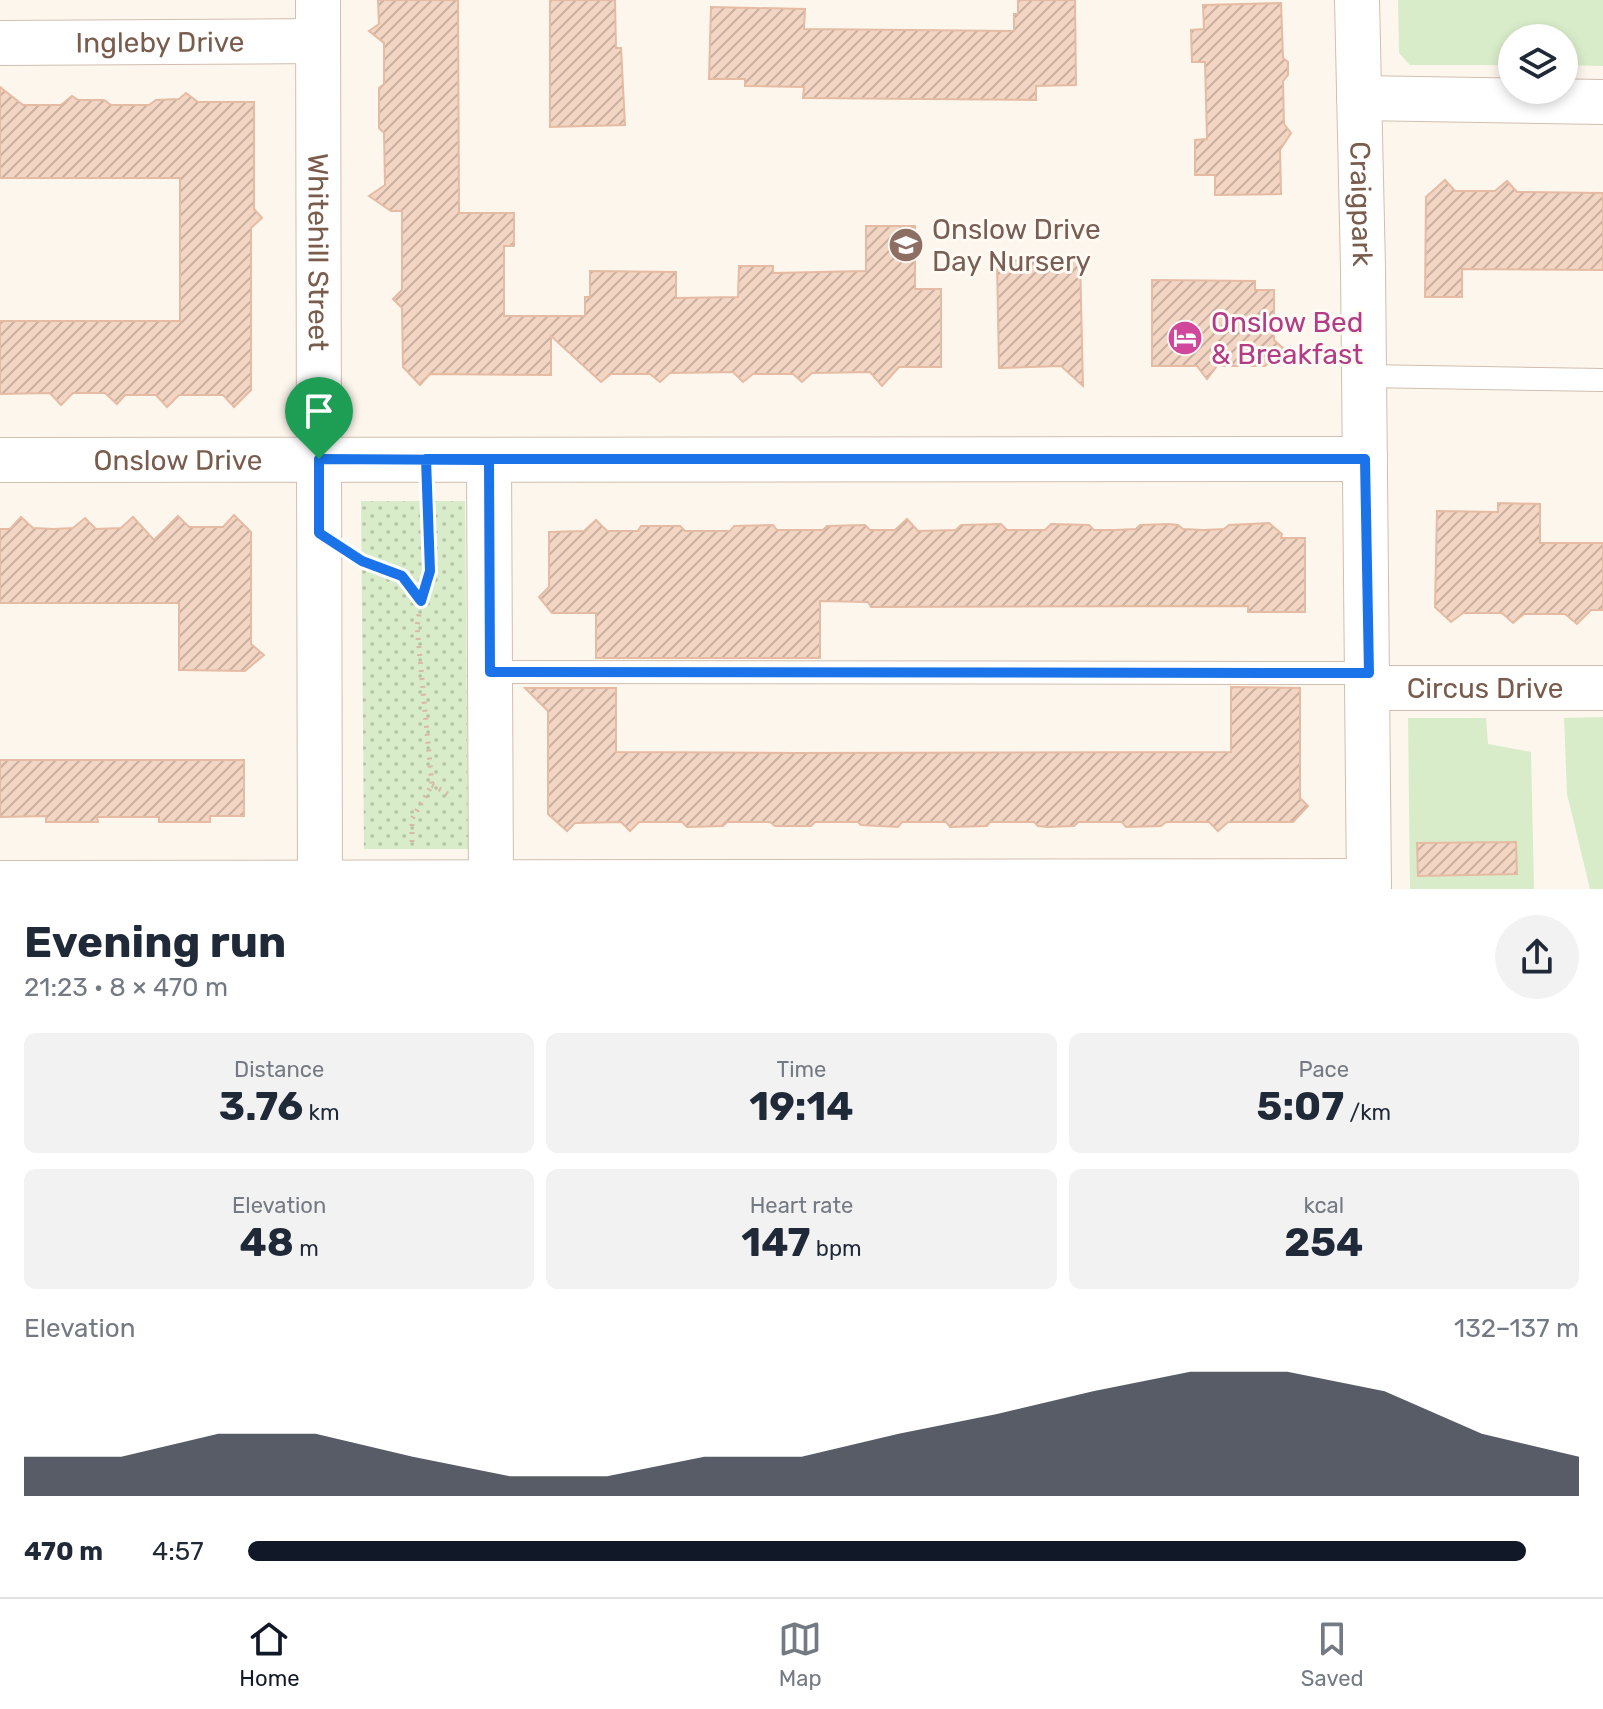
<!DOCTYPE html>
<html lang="en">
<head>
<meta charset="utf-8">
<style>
  body { margin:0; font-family:Rubik,sans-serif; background:#f2f2f3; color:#1f2937; height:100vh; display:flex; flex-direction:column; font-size:30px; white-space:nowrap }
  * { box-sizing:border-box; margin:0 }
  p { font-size:26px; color:#747a83 }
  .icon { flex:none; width:44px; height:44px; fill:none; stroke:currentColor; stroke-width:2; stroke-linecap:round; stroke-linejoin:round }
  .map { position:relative; height:889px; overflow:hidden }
  .panel { display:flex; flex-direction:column; background:#fff; flex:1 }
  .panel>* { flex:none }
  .controls { position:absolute; left:1498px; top:24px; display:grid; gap:16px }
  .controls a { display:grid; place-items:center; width:80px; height:80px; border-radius:50%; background:#fff; box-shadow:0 4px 12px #0003; font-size:40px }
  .pin { position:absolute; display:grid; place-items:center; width:68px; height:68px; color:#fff; margin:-82px -34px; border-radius:50% 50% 50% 0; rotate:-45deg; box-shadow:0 0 8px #0007 }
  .pin .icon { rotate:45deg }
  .round { display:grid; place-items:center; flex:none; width:84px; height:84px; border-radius:42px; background:#f2f2f3 }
  .headline { display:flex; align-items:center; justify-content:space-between; height:136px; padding:0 24px }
  h1 { font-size:44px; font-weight:700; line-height:60px }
  .metrics { display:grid; grid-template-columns:repeat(3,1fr); gap:12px; height:136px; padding:8px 24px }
  .metrics div { display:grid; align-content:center; border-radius:12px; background:#f2f2f3; text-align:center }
  .metrics b { font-size:40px; font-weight:700 }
  .metrics small { font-size:22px; font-weight:400 }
  .metrics p { font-size:22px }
  .chart { height:224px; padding:16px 24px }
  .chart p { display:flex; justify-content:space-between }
  .chart svg { width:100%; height:144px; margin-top:8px; fill:#111827; opacity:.7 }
  ul { padding:0 24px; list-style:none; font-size:26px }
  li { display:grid; grid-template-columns:128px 96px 1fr; align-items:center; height:60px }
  li i { height:20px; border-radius:10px; background:#111827 }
  .menu { display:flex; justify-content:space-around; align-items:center; height:112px; border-top:2px solid #e0e1e3; background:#fff; font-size:22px; color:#747a83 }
  .menu a { display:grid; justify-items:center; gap:4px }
  .menu .selected { color:#111827 }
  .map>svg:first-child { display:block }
  .grass { fill:url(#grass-dots) }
  .garden { fill:#d8ecc9 }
  .building { fill:url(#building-hatch); stroke:#e6bba3; stroke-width:2 }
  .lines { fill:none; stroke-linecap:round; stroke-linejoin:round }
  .service-casing { stroke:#d1beb0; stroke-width:24 }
  .minor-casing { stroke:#d1beb0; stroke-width:46 }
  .path { stroke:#d9b8a5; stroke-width:5; stroke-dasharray:2 6; stroke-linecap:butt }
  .service { stroke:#fff; stroke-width:22 }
  .minor { stroke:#fff; stroke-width:44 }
  .route-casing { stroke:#fff; stroke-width:16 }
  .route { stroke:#1a73e8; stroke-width:10 }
  .labels { text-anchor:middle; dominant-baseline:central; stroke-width:6; stroke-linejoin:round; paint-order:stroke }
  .street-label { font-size:28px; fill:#7a5c4d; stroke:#fffaf3 }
  .education-label { font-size:28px; fill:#785e54; stroke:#fffaf3; text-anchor:start }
  .hotel-label { font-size:28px; fill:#b23c85; stroke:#fffaf3; text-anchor:start }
</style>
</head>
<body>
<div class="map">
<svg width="1603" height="889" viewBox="0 0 1603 889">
  <defs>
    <pattern id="grass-dots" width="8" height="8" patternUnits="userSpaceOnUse" patternTransform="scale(2)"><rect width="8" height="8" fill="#d8ecc9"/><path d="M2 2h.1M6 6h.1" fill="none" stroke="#b4c2a5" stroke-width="1.8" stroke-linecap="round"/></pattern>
    <pattern id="building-hatch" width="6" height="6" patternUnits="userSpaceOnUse" patternTransform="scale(2)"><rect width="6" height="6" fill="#f3d5c3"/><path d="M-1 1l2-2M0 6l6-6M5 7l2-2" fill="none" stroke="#cab0a1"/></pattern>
  </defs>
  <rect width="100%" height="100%" fill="#fdf6ec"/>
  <polygon class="grass" points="361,501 465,501 468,849 364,849"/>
  <g class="garden">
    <polygon points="1398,0 1603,0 1603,66 1564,65 1564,38 1512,38 1512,65 1410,65 1399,53"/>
    <polygon points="1603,717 1603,889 1590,889 1567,794 1564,718"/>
    <polygon points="1408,718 1486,718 1488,744 1531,752 1534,889 1410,889"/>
  </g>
  <g class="building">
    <polygon points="378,0 458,0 459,213 514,213 514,246 504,246 504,316 585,316 585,297 590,297 590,271 676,272 676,298 738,297 739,266 773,266 773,273 866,271 866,226 915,226 915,289 941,289 941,367 899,367 882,386 870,372 812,373 802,382 793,374 753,374 743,382 733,372 670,373 660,382 650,374 611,374 601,382 551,336 551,375 430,374 420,385 403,367 402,308 393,299 402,290 402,211 391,211 369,196 385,185 384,133 379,128 379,88 384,84 384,43 369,31 379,24"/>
    <polygon points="550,0 615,0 616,48 621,48 625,125 550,127"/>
    <polygon points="1018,0 1075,0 1076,85 1036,86 1036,100 803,98 804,87 745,86 745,79 709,79 711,7 805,9 804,29 1014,31 1014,14 1018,14"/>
    <polygon points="1281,3 1283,58 1288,62 1288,75 1283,81 1284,124 1291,133 1280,150 1281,194 1215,195 1215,175 1195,175 1195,140 1207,139 1205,62 1192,62 1191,30 1204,29 1203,5"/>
    <polygon points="0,87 23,105 61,105 72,96 78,100 104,100 111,105 149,105 156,100 179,99 186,93 198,102 254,102 254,209 262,218 251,228 251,390 234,407 223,395 179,395 167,407 156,395 125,395 117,404 105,393 73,393 61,405 50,393 0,394 0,321 180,321 180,178 0,178"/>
    <polygon points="1445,180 1455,191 1495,191 1507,181 1517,192 1603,193 1603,270 1462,269 1462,297 1425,297 1426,197"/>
    <polygon points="1080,259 1083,386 1061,366 999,368 997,261"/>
    <polygon points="1152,280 1255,281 1255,290 1274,290 1274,340 1284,349 1265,366 1217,366 1207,379 1197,366 1152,366"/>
    <polygon points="1498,503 1540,504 1540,543 1603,543 1603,610 1591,610 1577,624 1565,614 1524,614 1513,623 1502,613 1463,613 1451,622 1435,607 1437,511 1498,512"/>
    <polygon points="234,515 251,532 251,644 264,655 245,671 179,670 179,603 0,603 0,529 10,529 21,517 33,528 53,529 73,528 85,518 96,529 121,528 133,517 154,540 178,516 189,527 223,527"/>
    <polygon points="907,519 918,531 956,530 961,525 1001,524 1007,530 1045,530 1051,524 1089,525 1094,530 1115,530 1136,529 1140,525 1169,524 1178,525 1183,529 1204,530 1224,529 1229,525 1269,523 1282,534 1281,538 1305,538 1305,612 1248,612 1248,606 871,607 868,602 820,601 820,658 596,658 596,613 552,613 539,597 549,587 549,532 584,531 596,520 607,531 638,531 641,526 680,526 685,531 730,531 734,526 773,525 777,530 823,530 827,526 865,525 870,530 895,530"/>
    <polygon points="1231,687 1300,688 1300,798 1308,806 1293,822 1228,822 1218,831 1209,822 1166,822 1161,826 1126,827 1122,822 1078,822 1074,826 1048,827 1038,826 1034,822 990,822 987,826 950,827 946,822 902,822 898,827 861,825 858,822 815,822 811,826 775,826 770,822 727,822 723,826 687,827 682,822 639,822 630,831 621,822 575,823 567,831 548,814 548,711 525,688 616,688 616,752 793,753 1231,752"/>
    <polygon points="0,760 244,760 244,816 210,816 210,822 159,822 159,817 97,817 98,822 46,822 46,816 0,817"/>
    <polygon points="1516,842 1517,874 1418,876 1417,843"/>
  </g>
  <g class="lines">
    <defs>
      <g id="service">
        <polyline points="1365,376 1603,380"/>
        <polyline points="490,672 1369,673"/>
      </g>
      <g id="minor">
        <path id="s1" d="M318,0L320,889"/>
        <path id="s2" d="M1357,0L1363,268L1369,889"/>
        <path id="s3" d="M0,43L318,41"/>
        <polyline points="1359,98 1603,102"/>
        <path id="s4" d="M0,460L1365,459"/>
        <polyline points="489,460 491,883"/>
        <path id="s5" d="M1369,688H1603"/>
        <polyline points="0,883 1369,881"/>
      </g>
    </defs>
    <use href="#service" class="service-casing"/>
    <use href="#minor" class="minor-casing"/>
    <g class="path">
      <polyline points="361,561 402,576 421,601 430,571 427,500"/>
      <polyline points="432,785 448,794"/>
      <polyline points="412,842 412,819 432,785 417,627 421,601"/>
    </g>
    <use href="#service" class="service"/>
    <use href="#minor" class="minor"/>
  </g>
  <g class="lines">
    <defs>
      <polyline id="route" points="319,459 319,533 362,561 402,576 421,601 430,571 426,459 1365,459 1369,673 490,672 489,460 319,459"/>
    </defs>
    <use href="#route" class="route-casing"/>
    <use href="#route" class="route"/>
  </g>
  <defs>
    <symbol id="school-disc" viewBox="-11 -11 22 22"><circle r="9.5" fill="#8d6e63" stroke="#fffaf3"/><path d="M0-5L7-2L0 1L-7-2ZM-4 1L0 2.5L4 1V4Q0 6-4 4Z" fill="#fff"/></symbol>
    <symbol id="hotel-disc" viewBox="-11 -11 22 22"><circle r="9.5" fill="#d1479c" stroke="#fffaf3"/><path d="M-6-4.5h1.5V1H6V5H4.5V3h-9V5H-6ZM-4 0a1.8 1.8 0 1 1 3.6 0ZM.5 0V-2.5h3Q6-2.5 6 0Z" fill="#fff"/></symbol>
  </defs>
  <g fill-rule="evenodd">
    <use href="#school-disc" x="886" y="225" width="40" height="40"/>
    <use href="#hotel-disc" x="1165" y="318" width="40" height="40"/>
  </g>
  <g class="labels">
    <g class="street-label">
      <text stroke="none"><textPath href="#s3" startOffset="160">Ingleby Drive</textPath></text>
      <text stroke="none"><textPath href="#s2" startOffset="204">Craigpark</textPath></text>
      <text stroke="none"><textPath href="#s1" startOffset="252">Whitehill Street</textPath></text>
      <text stroke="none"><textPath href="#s4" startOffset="178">Onslow Drive</textPath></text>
      <text stroke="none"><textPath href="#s5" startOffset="116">Circus Drive</textPath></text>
    </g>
    <g class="education-label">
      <text x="932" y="229">Onslow Drive<tspan x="932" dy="32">Day Nursery</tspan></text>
    </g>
    <g class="hotel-label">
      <text x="1211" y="322">Onslow Bed<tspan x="1211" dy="32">&amp; Breakfast</tspan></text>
    </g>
  </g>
</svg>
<div class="controls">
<a><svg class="icon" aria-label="layers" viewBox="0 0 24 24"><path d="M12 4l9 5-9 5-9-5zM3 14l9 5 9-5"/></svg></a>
</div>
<div class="pin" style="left:319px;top:459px;background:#1e9e55"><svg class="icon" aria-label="arrive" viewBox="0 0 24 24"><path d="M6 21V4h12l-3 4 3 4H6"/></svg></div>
</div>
<section class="panel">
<div class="headline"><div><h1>Evening run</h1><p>21:23 · 8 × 470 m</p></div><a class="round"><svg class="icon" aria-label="share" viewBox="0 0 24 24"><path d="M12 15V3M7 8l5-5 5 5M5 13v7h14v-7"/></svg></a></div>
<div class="metrics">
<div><p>Distance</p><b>3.76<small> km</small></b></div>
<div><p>Time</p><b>19:14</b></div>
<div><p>Pace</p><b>5:07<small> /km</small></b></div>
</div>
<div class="metrics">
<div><p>Elevation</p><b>48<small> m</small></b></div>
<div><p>Heart rate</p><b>147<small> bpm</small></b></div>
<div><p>kcal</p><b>254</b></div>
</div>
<div class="chart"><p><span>Elevation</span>132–137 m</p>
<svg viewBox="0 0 160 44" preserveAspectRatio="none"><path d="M0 44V32L10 32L20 25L30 25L40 32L50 38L60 38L70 32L80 32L90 25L100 19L110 12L120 6L130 6L140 12L150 25L160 32V44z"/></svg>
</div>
<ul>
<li><b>470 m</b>4:57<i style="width:96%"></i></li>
</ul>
</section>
<nav class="menu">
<a class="selected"><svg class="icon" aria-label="home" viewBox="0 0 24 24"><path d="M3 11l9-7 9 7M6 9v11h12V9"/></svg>Home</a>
<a><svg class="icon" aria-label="map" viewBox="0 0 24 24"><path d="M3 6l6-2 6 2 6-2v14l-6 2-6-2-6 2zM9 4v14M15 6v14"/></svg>Map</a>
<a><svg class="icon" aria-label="saved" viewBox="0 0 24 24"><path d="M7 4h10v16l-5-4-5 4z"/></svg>Saved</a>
</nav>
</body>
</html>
